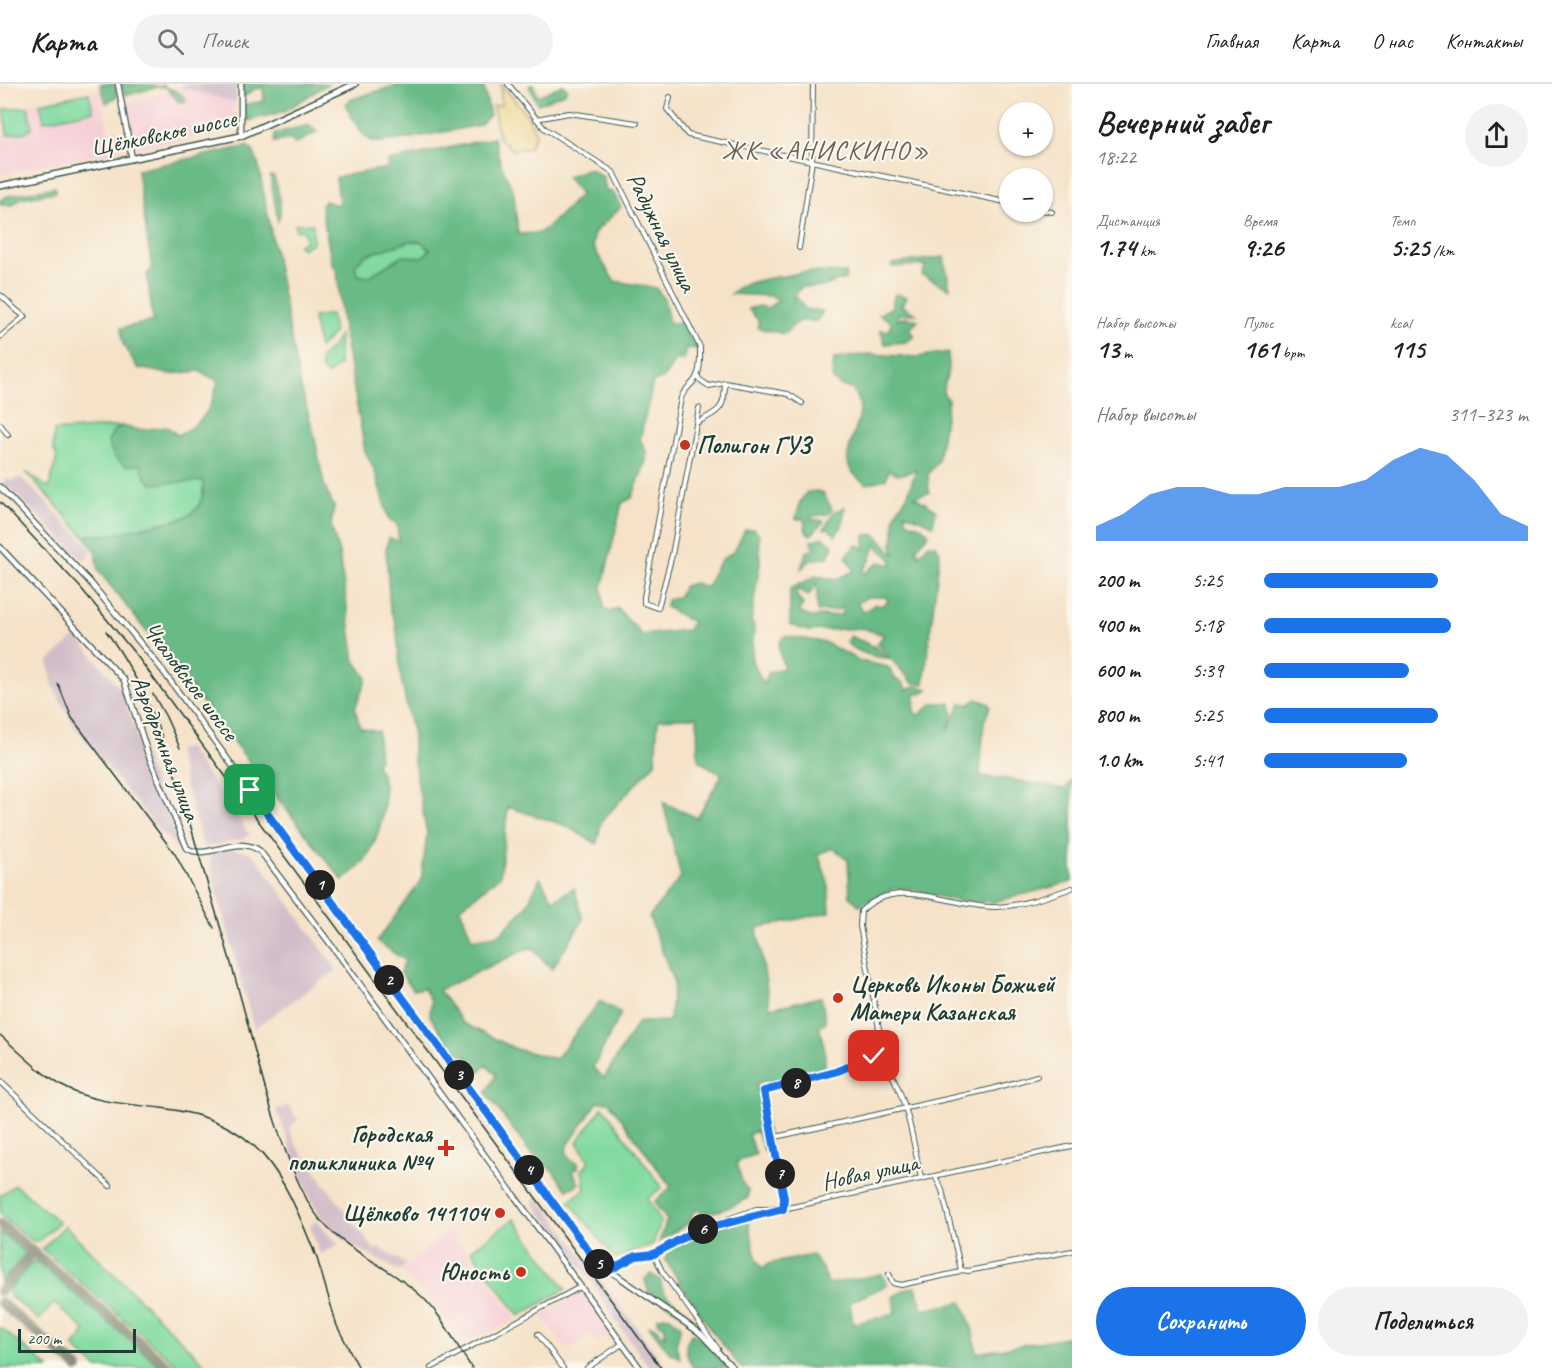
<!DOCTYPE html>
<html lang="ru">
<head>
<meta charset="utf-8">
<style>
  body { margin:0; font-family:Caveat,sans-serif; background:#f2f2f2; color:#202124; height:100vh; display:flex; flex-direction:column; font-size:22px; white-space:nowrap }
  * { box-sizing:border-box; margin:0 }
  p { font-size:20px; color:#757577 }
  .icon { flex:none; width:33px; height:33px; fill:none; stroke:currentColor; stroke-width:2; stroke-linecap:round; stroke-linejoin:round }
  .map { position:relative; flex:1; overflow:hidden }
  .side { display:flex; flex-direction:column; background:#fff; width:480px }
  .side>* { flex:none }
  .tools { position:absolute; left:999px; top:18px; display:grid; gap:12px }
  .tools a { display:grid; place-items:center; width:54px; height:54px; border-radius:50%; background:#fff; box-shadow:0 2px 4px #0004; font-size:30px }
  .scale { position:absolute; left:18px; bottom:15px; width:118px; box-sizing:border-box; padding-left:6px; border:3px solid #1f3d34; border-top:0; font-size:16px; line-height:21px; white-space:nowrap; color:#1f3d34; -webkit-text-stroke:4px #fbf7ec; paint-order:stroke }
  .pin { position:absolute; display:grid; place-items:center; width:51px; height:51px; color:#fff; margin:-26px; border-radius:12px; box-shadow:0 3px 9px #0006 }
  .km { position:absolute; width:30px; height:30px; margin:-15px; border-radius:50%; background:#222; color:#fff; font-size:16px; line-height:30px; text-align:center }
  .round { display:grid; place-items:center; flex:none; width:63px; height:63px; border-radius:32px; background:#f2f2f2 }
  .headline { display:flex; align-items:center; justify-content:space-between; height:102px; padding:0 24px }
  h1 { font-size:33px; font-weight:700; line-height:45px }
  .stats { display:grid; grid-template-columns:repeat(3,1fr); gap:9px; height:102px; padding:6px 24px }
  .stats div { display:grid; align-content:center }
  .stats b { font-size:26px; font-weight:700 }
  .stats small { font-size:16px; font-weight:400 }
  .stats p { font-size:16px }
  .chart { height:168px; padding:12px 24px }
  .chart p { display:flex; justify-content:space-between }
  .chart svg { width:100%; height:108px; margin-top:6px; fill:#1a73e8; opacity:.7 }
  .button { display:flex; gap:12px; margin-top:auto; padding:12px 24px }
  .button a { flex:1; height:69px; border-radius:36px; background:#1a73e8; color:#fff; font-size:24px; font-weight:700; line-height:69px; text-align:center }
  .button a+a { background:#f2f2f2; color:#202124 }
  ul { padding:0 24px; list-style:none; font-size:20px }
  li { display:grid; grid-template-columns:96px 72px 1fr; align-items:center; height:45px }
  li i { height:15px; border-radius:8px; background:#1a73e8 }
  header { display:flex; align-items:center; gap:36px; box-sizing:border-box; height:84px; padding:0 30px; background:#fff; border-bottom:2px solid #e0e0e0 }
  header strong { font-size:28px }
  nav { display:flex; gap:33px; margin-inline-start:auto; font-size:21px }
  .search { width:420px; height:54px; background:#f2f2f2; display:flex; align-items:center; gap:15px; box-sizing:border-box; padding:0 21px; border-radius:33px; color:#757577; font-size:22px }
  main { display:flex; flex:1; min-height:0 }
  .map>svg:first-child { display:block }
  .built { fill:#f6cfd7 }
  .industrial { fill:#d1bdc9 }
  .green { fill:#81daa0; stroke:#508c6a; stroke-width:1.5 }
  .forest { fill:#68ba86; stroke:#447c5d; stroke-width:1.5; fill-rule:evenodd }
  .sand { fill:#eeda9e; stroke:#868c69; stroke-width:1.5 }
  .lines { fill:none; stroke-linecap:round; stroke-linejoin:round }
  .taxiway { stroke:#8a907e; stroke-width:10 }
  .street-casing { stroke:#3f564a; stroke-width:6 }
  .secondary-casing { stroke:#3f564a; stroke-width:7 }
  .primary-casing { stroke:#3f564a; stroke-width:8 }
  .street { stroke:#fff; stroke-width:4 }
  .secondary { stroke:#fff; stroke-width:4.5 }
  .primary { stroke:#fff; stroke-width:5 }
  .rail { stroke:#1f3d34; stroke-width:1.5 }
  .route-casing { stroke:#fff; stroke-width:12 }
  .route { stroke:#1a73e8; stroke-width:8 }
  .poi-dot { fill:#c8321e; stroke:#fbf7ec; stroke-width:2 }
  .labels { text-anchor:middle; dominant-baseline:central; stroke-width:4.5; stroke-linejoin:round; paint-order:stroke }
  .street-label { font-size:24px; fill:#1f3d34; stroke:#fbf7ec }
  .poi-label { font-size:24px; font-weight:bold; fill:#1f3d34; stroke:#fbf7ec; text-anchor:end }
  .neighbourhood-label { font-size:26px; letter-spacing:1.5px; fill:#666258; stroke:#fbf7ec }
</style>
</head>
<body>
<header>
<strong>Карта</strong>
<div class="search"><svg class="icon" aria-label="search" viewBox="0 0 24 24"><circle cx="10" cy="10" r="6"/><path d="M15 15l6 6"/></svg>Поиск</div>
<nav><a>Главная</a><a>Карта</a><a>О нас</a><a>Контакты</a></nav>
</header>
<main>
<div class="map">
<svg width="1072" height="1284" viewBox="0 0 1072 1284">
  <rect width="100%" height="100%" fill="#fbf7ec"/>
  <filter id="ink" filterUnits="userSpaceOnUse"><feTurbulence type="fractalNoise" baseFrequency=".0167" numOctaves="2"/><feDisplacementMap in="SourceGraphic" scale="12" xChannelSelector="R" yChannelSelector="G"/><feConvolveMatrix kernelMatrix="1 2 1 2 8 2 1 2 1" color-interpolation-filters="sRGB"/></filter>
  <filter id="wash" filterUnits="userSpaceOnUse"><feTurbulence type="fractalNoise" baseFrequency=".008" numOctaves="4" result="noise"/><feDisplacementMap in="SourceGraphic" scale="24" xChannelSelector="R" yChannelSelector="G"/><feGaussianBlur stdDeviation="1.35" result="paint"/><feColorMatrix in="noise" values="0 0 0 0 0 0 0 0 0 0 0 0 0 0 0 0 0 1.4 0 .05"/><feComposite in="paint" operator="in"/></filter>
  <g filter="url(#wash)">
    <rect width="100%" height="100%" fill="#f5e2c8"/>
    <g class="built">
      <polygon points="182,4 236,18 227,47 135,65 127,19"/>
      <polygon points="100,5 112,68 0,90 0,52 27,48 32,43 28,20"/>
      <polygon points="449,1145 517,1235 485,1251 477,1251 463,1258 431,1217 401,1187"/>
      <polygon points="583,1207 613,1248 597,1259 590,1250 567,1266 541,1231"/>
    </g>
    <g class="industrial">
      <polygon points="181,0 236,0 236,18 182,4"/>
      <polygon points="21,393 93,466 83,476 3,398 8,394 11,397"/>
      <polygon points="76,552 122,607 144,672 183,770 158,745 74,642 53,602 48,578"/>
      <polygon points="188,664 250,751 242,755 208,763 202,760 176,666"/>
      <polygon points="229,765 250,768 257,775 337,886 254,944 210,782 211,770"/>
      <polygon points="289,1022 298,1036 289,1043 297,1063 374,1166 380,1164 406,1180 399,1187 345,1157 321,1133 310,1114 276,1025"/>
      <polygon points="538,1112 667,1284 671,1284 650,1284 618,1240 594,1201 532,1117"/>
      <polygon points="316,1137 339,1161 320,1170 310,1142"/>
    </g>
    <g class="green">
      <polygon points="89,9 93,27 44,37 40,19"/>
      <polygon points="28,23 32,43 27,48 7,51 4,25"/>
      <polygon points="295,140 313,140 313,158 302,165 298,160 306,157 304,147 296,146"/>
      <polygon points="411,157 422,158 430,167 422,173 402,172 368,193 358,191 355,181 366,171"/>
      <polygon points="331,230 334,249 319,264 313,233"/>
      <polygon points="340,249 339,281 328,291 321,285 320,275 332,263"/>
      <path d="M121,342L113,348L141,381L145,393L204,397C204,416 198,429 180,435L108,451H88L86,454L26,388L49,404L57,373L53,364L54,347Z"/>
      <polygon points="603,1023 662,1103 647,1115 661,1137 653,1160 615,1174 569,1117 585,1105 582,1087 589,1077 577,1058"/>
      <polygon points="15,1101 59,1138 39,1157 32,1157 0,1131 0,1111"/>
      <polygon points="514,1135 566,1205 519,1232 471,1166"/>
      <polygon points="65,1142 209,1284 181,1284 42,1165"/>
      <polygon points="0,1148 24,1168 24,1172 0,1199"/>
      <polygon points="37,1178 162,1284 97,1284 73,1263 86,1247 54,1219 39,1236 10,1212 9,1205 31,1180"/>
      <polygon points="0,1243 49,1284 0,1284"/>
    </g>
    <g class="forest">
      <polygon points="100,0 115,0 117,13 106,19"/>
      <path d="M121,0C141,0 181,0 186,18H179L164,1L128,11L124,10Z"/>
      <polygon points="243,0 328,0 285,27 247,37 242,21 264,17 263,4 255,5 244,13"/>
      <path d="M400,0H483L490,31C486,35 481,41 476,42C461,44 382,61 374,58C362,54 350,32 346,21L350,16Z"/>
      <polygon points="533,0 538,12 563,1 567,5 565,9 538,20 529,2"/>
      <polygon points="310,41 317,48 295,60 291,55 274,58 275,49"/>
      <path d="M494,54L500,78L514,109L518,150L539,149L548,143L581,110L566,93L589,84L603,93L606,107L613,108L621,123L594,149L593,163L614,197L656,204L664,215L669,239L684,238L698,265L686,264L683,276H675L664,294L653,298L640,355L647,370L646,377L632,414L622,419L602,504L604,524L610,528L618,524C625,536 634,539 641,551L688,546L692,538L666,523L667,516L678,513L684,502L694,499L707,503C713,489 719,473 734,468L745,446L754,445L759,451L760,479L751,537L754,542L752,577L764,600L769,588L784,584C781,571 774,561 785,552L824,558L860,577L888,583L896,596L903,598L906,606L916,602L928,605L922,610H915L914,629L919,631L933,619H951L953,629L947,647L961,619L970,620L976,615L988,619L990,623L984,638L980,692C1008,694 1037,700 1065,705L1072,695V798L994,818L957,817L904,804L893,805L859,821L850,813L848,776L833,764L818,770L828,798L830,828L757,844L770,924L821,913L826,939L819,941C822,955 830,977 821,988L757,999L771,1067L765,1068L756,1047L748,1051L756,1070L737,1078L742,1099L748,1106V1114C729,1123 716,1133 694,1126L690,1138L659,1158L667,1136L654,1118L671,1103L609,1018H598L568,1061L566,1066L570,1076L578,1079V1084L573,1087L579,1100L567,1106L554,1088L545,1080L541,1082L536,1072L532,1071L486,1009L496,991L486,981L475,992L471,993L468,973L453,967L430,932L431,917L424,904L413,906L400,888L405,877L377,857L421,797L427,750L413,673V652L401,595L396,540L390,525L386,465L389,454L399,457L396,438L389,436L374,385L365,367L342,238L337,186L332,180L321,122L325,117L337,121L339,116L336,93L388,84V77ZM411,157L422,158L430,166L422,173L402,172L368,193L358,191L355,181L366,171ZM697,633L698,676L722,691L697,734L663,718L681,793L649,833L674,899L669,937L638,938L604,994L593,984L621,929L600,917L556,975L516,965L463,939L439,906L531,863L552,885L583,836L574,804L553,816L540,794L526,823L500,850L472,855L460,824L500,792L508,723L564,741L597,760L601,738L655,679L658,635Z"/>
      <path d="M247,62L253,67L258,79L299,297L314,350L324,401L334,423L331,442L339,469L355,577L367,594L355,624L360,643L378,647L379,675L376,681C395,706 379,761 360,782C355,787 348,792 343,797L98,486L96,467L86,454L87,451H108L180,435C198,429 205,416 203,397L152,400L145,393L141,381L126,382L114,373L108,358L113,348L121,342L139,346L167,343L178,351C205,337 211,326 218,297L199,287L170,290L138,284L123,260L121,244L153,237L147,190L152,185L137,86Z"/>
      <path d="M270,92L274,93C278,105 283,125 278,137Z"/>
      <polygon points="55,103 56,108 21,114 13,121 0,121 0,116 8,112"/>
      <polygon points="944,173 950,205 922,191 926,181 892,183 892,180"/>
      <path d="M803,188L846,189L845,195L821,203H801L793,214L797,213L805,225L823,227L817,237H799L784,250L758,244V236L748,225L759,222L767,224L780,216L771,212L731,210C744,194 783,194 803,188Z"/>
      <polygon points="895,210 907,213 901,221 916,230 899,230 897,236 905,233 918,236 910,245 915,252 906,258 885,260 880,246 889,247 891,238 879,230 891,224"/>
      <path d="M948,268L949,283L943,308L948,316L938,377L928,390L929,409L914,412L936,426L933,441L905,429L906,437L922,443L929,450L916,465L919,471L929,460L936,461L940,468L924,600L913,599L877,560L884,551L862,544L808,547L790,541V505L816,492L836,495L854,487L846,473L857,460L864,465L865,451L875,450L895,471L892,460C896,450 893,446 894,436C895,426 901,422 906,414C910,407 912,395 916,386L899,391L889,386L886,395L867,400C830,380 857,355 860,328C861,321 856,311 853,305L840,302L832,294L834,275L868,270L917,273ZM875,461L891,475L892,481L879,478L864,490L863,486L870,477ZM817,499V528L838,526L843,522L841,531L810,533L799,528L803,520L796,511L797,505L808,512ZM867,513H886L888,518L880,522L875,520L864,528L857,519Z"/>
      <polygon points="817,407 823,409 832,425 829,430 812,432 811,435 824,437 811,451 806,448 804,435 796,435 800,418 807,408"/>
      <polygon points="845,423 842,442 835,452 834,448 831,448 829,444 824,445 834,428"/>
      <polygon points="823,453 833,461 828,473 811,476 801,485 806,468 814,465 811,457"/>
      <path d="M850,552L875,563L888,574C875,574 855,568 846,558Z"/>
      <polygon points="748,1136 757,1177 763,1185 768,1180 812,1171 823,1186 828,1200 882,1190 888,1201 850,1218 853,1240 895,1229 893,1213 907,1204 916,1203 923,1226 962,1218 972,1244 977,1269 1072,1252 1072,1284 741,1284 712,1247 665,1176 669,1163 695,1149"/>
      <path d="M651,1190L661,1197C661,1218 687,1218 689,1235L648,1207L645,1195Z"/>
      <polygon points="664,1232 670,1233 681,1242 676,1261 680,1274 670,1269 649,1242 655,1243 665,1253 665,1243 657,1238 657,1234"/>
      <path d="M692,1249L711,1262L727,1284H693C686,1270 682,1263 692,1249Z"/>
    </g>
    <polygon class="sand" points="501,0 527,31 536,50 529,64 513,66 499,55 493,22 501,21"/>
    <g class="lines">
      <g class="taxiway">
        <polyline points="0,1140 170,1284"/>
        <polyline points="0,1207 33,1168"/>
        <polyline points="0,1218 78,1284"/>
      </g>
    </g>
  </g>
  <g filter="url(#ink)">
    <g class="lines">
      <defs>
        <g id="street">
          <path d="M508,0L544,44L613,88L700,263C700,273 701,286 696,294C691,303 685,303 681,314L644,513V519L658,524L672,471L699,324"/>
          <polyline points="670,13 667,25 688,51 1010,119"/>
          <polyline points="536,35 569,29 637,39"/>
          <polyline points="1042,126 1052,128"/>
          <polyline points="799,164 812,77 813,0"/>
          <path d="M0,211C10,218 13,226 25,232L0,253"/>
          <polyline points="697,291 700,296 709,302 725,299 788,310 802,319"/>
          <path d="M696,339C719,327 725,326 725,299"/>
          <polyline points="0,340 8,351"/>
          <path d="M869,972V961L880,950L860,842L861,827C899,790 951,824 996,823C1021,822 1049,812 1072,804"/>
          <path d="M869,972L881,974C907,1007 912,1054 921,1094"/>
          <polyline points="0,997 110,1102"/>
          <polyline points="771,1054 992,1005 1037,992"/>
          <polyline points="936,1094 942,1106 961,1186"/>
          <path d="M783,1125L784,1114L764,1007C796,990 841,998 869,972"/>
          <polyline points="729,1138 771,1127"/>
          <polyline points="654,1170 662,1187 718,1265"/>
          <polyline points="608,1187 629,1175 654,1170 695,1147 756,1125 783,1125 806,1120 1072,1062"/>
          <polyline points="889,1190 893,1199 901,1201 956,1189 961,1186 968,1187 1072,1167"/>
          <polyline points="538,1250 563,1284"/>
          <polyline points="431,1284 580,1203"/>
          <polyline points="587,1284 622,1260"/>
        </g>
        <g id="secondary">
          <polyline points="118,0 132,75"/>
          <polyline points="241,52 241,0"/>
          <polyline points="0,403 89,497 160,583 596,1177 700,1249 733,1284"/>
          <path d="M0,463L124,596L148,670L187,764C207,778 236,749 260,767L338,870L640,1284"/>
        </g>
        <polyline id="primary" points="0,102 241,52 355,0"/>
      </defs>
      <use href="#street" class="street-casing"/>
      <use href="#secondary" class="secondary-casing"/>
      <use href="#primary" class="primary-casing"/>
      <use href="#street" class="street"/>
      <use href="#secondary" class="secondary"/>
      <use href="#primary" class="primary"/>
      <g class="rail">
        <polyline points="0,418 80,503 137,572 661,1284"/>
        <path d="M106,547C156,615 176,691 199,771C216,830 235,889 250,949C265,1005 280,1064 307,1116C331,1163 383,1177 420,1211C442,1230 455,1260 472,1284"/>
        <polyline points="58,600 72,634 175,770 214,844"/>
        <polyline points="153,610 166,633 180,664"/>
        <path d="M0,951C21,969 42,992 68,1005C96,1019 130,1020 161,1024C259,1036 282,1087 315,1170"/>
        <polyline points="314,1164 337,1242 359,1284"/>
      </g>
    </g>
  </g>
  <g class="lines" filter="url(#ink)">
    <defs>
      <polyline id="route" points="250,706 596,1177 608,1187 636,1172 654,1170 695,1147 783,1125 784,1114 764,1007 835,988 874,972"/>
    </defs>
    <use href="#route" class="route-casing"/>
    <use href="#route" class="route"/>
  </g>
  <g class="poi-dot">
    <circle cx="685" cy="361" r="6"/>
    <circle cx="838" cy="914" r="6"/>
    <path d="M443 1055h6v6h6v6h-6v6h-6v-6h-6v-6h6z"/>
    <circle cx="500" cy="1129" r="6"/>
    <circle cx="521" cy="1188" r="6"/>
  </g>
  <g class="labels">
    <g class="street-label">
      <text transform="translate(164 49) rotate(-12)">Щёлковское шоссе</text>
      <text transform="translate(662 148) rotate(64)">Радужная улица</text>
      <text transform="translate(191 597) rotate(53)">Чкаловское шоссе</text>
      <text transform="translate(166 664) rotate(69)">Аэродромная улица</text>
      <text transform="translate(870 1088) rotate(-12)">Новая улица</text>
    </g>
    <g class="poi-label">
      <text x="697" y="361" text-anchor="start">Полигон ГУЗ</text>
      <text x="850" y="900" text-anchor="start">Церковь Иконы Божией<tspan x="850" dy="28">Матери Казанская</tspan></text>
      <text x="432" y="1050">Городская<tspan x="432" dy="28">поликлиника №4</tspan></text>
      <text x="488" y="1129">Щёлково 141104</text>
      <text x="509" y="1188">Юность</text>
    </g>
    <g class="neighbourhood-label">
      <text x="826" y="66">ЖК «АНИСКИНО»</text>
    </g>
  </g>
</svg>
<div class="tools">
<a>+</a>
<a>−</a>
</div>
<div class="scale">200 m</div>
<div class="pin" style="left:250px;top:706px;background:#1e9e55"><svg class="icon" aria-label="arrive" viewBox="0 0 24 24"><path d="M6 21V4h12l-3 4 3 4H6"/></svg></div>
<div class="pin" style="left:874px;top:972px;background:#d93025"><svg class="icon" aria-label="check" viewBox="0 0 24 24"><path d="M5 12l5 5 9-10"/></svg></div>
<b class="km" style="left:320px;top:801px">1</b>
<b class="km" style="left:389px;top:896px">2</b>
<b class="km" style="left:459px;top:991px">3</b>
<b class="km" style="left:529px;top:1086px">4</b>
<b class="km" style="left:599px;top:1180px">5</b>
<b class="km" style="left:703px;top:1145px">6</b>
<b class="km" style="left:780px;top:1090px">7</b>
<b class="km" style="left:796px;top:999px">8</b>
</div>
<section class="side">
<div class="headline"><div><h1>Вечерний забег</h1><p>18:22</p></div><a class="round"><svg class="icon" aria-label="share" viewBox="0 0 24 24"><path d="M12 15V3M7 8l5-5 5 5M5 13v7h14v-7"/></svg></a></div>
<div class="stats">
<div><p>Дистанция</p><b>1.74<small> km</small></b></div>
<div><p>Время</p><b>9:26</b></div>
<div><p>Темп</p><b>5:25<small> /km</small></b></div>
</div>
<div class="stats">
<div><p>Набор высоты</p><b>13<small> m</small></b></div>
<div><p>Пульс</p><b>161<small> bpm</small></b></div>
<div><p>kcal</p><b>115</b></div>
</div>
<div class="chart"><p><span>Набор высоты</span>311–323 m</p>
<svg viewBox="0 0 160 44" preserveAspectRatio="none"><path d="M0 44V38L10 33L20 25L30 22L40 22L50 25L60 25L70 22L80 22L90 22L100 19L110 11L120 6L130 9L140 19L150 33L160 38V44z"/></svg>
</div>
<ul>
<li><b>200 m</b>5:25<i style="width:66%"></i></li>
<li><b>400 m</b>5:18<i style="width:71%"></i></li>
<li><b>600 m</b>5:39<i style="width:55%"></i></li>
<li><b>800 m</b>5:25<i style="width:66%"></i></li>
<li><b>1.0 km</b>5:41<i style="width:54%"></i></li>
</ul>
<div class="button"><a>Сохранить</a><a>Поделиться</a></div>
</section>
</main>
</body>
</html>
